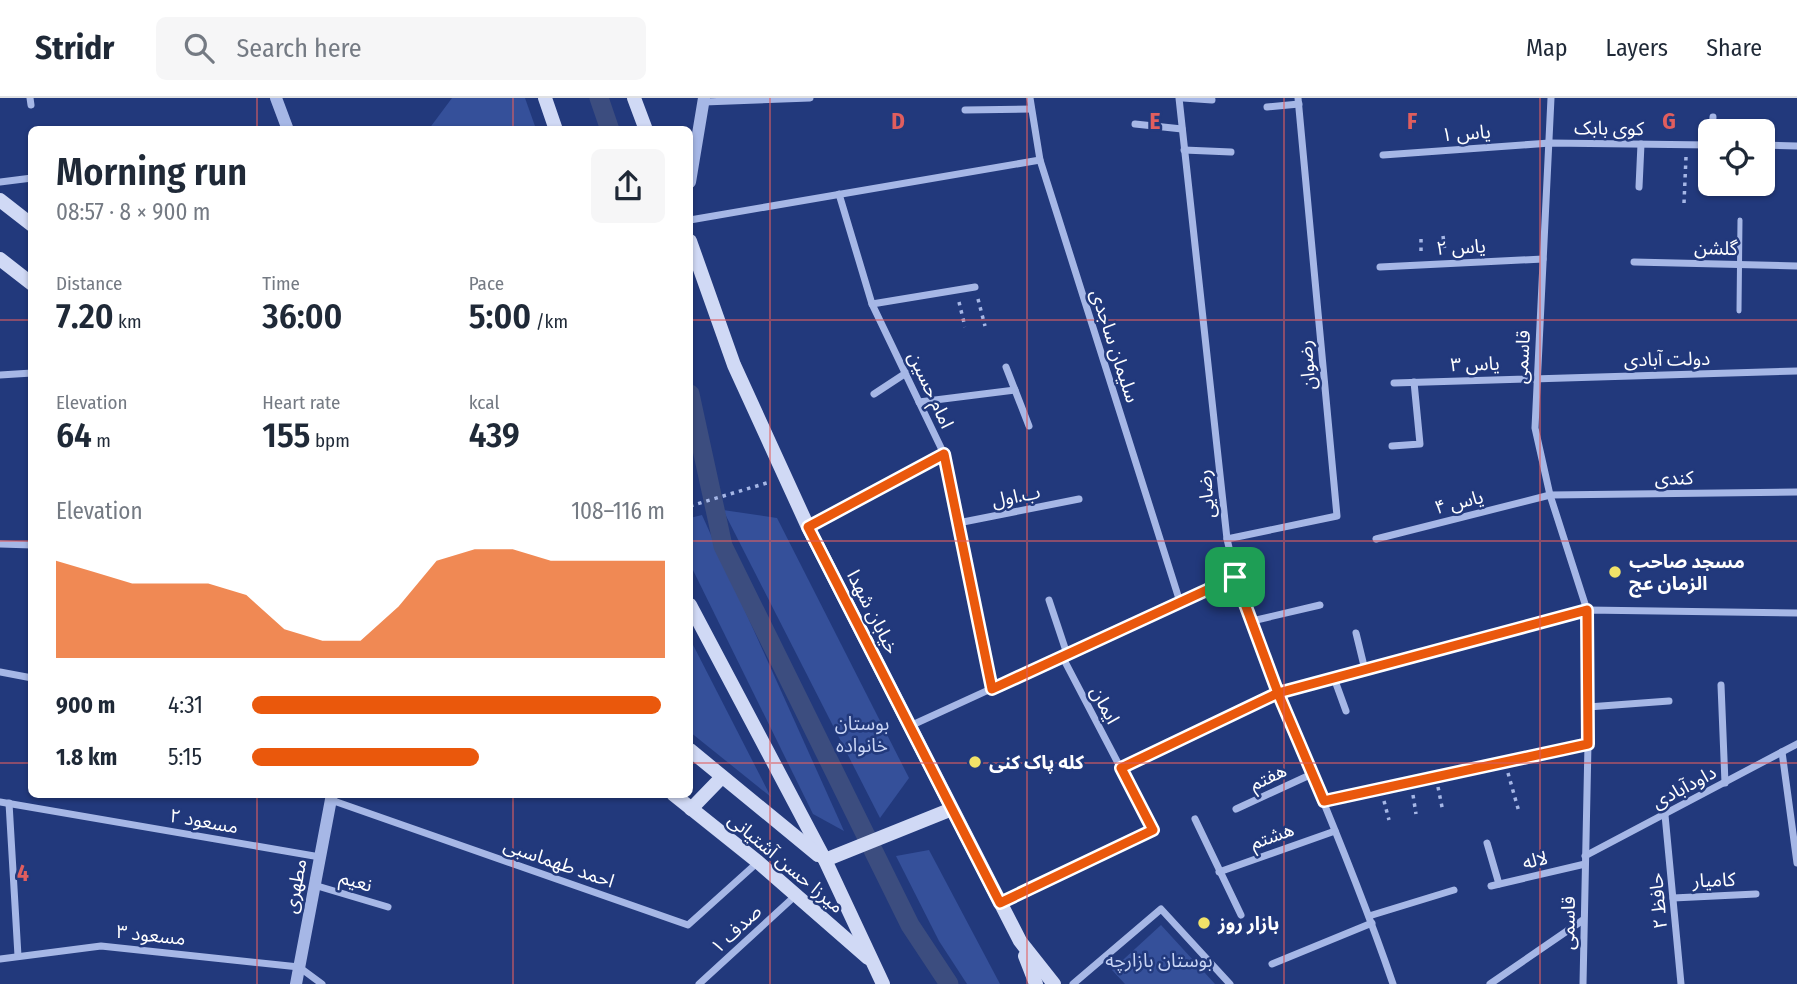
<!DOCTYPE html>
<html lang="en">
<head>
<meta charset="utf-8">
<style>
  body { margin:0; font-family:"Fira Sans Condensed","Noto Sans Arabic",sans-serif; background:#f6f6f7; color:#1f2937; height:100vh; display:flex; flex-direction:column; font-size:26px; white-space:nowrap }
  * { box-sizing:border-box; margin:0 }
  p { font-size:23px; color:#747a83 }
  .icon { flex:none; width:38px; height:38px; fill:none; stroke:currentColor; stroke-width:2; stroke-linecap:round; stroke-linejoin:round }
  .map { position:relative; flex:1; overflow:hidden }
  .drawer { position:absolute; left:28px; top:28px; width:665px; height:672px; display:flex; flex-direction:column; background:#fff; border-radius:10px; box-shadow:0 2px 5px #0004 }
  .drawer>* { flex:none }
  .buttons { position:absolute; left:1698px; top:21px; display:grid; gap:14px }
  .buttons a { display:grid; place-items:center; width:77px; height:77px; border-radius:10px; background:#fff; box-shadow:0 2px 5px #0004; font-size:35px }
  .pin { position:absolute; display:grid; place-items:center; width:60px; height:60px; color:#fff; margin:-30px; border-radius:14px; box-shadow:0 4px 10px #0006 }
  .round { display:grid; place-items:center; flex:none; width:74px; height:74px; border-radius:10px; background:#f6f6f7 }
  .head { display:flex; align-items:center; justify-content:space-between; height:119px; padding:0 28px }
  h1 { font-size:38px; font-weight:600; line-height:52px }
  .figures { display:grid; grid-template-columns:repeat(3,1fr); gap:10px; height:119px; padding:7px 28px }
  .figures div { display:grid; align-content:center }
  .figures b { font-size:35px; font-weight:600 }
  .figures small { font-size:19px; font-weight:400 }
  .figures p { font-size:19px }
  .chart { height:196px; padding:14px 28px }
  .chart p { display:flex; justify-content:space-between }
  .chart svg { width:100%; height:126px; margin-top:7px; fill:#ea580c; opacity:.7 }
  ul { padding:0 28px; list-style:none; font-size:23px }
  li { display:grid; grid-template-columns:112px 84px 1fr; align-items:center; height:52px }
  li i { height:18px; border-radius:9px; background:#ea580c }
  header { display:flex; align-items:center; gap:42px; box-sizing:border-box; height:98px; padding:0 35px; background:#fff; border-bottom:2px solid #e0e1e3 }
  header strong { font-size:33px }
  nav { display:flex; gap:38px; margin-inline-start:auto; font-size:24px }
  .search { width:490px; height:63px; background:#f6f6f7; display:flex; align-items:center; gap:18px; box-sizing:border-box; padding:0 24px; border-radius:10px; color:#747a83; font-size:26px }
  .map>svg:first-child { display:block }
  .green { fill:#35509a }
  .lines { fill:none; stroke-linecap:round; stroke-linejoin:round }
  .canal { stroke:#3c4d7f; stroke-width:19 }
  .path { stroke:#a6b7e6; stroke-width:3.5; stroke-dasharray:3.5 5; stroke-linecap:butt }
  .service { stroke:#a6b7e6; stroke-width:5 }
  .minor { stroke:#a6b7e6; stroke-width:7 }
  .tertiary { stroke:#a6b7e6; stroke-width:12 }
  .secondary { stroke:#d0d9f5; stroke-width:14 }
  .route-casing { stroke:#fff; stroke-width:14 }
  .route { stroke:#ea580c; stroke-width:9 }
  .grid { fill:none; stroke:#e05e5e; stroke-width:2; stroke-opacity:0.55 }
  .poi-dot { fill:#f1e268; stroke:#22397c; stroke-width:2.5 }
  .labels { text-anchor:middle; dominant-baseline:central; stroke-width:5; stroke-linejoin:round; paint-order:stroke }
  .street-label { font-size:19px; fill:#fff; stroke:#22397c }
  .poi-label { font-size:19px; font-weight:bold; fill:#fff; stroke:#22397c; text-anchor:start }
  .park-label { font-size:19px; fill:#c9d5f5; stroke:#22397c }
  .grid-label { font-size:23px; text-anchor:middle; font-weight:bold; fill:#e05e5e; stroke:#22397c; stroke-width:5; stroke-linejoin:round; paint-order:stroke }
</style>
</head>
<body>
<header>
<strong>Stridr</strong>
<div class="search"><svg class="icon" aria-label="search" viewBox="0 0 24 24"><circle cx="10" cy="10" r="6"/><path d="M15 15l6 6"/></svg>Search here</div>
<nav><a>Map</a><a>Layers</a><a>Share</a></nav>
</header>
<div class="map">
<svg width="1797" height="886" viewBox="0 0 1797 886">
  <rect width="100%" height="100%" fill="#22397c"/>
  <g class="green">
    <polygon points="452,0 525,0 536,31 429,31"/>
    <polygon points="723,412 777,420 909,680 880,720"/>
    <polygon points="702,417 844,733 813,716 690,466 690,420"/>
    <polygon points="690,541 771,699 690,634"/>
    <polygon points="929,752 1000,886 967,886 939,843 896,758"/>
    <polygon points="1161,827 1215,886 1125,886 1112,872"/>
  </g>
  <g class="lines">
    <g class="canal">
      <polyline points="599,0 610,32"/>
      <polyline points="690,296 723,448 910,827 949,886"/>
    </g>
    <g class="path">
      <polyline points="1684,105 1686,59"/>
      <polyline points="1443,138 1445,153"/>
      <polyline points="1421,141 1421,154"/>
      <polyline points="978,201 985,228"/>
      <polyline points="959,204 965,229"/>
      <polyline points="690,408 770,384"/>
      <polyline points="1508,675 1519,714"/>
      <polyline points="1438,689 1443,714"/>
      <polyline points="1413,697 1416,716"/>
      <polyline points="1384,703 1389,722"/>
    </g>
    <polyline class="service" points="1739,213 1740,122"/>
    <g class="minor">
      <polyline points="30,0 31,7"/>
      <polyline points="1030,0 1040,62 1180,504"/>
      <path d="M1179,0L1227,441C1243,516 1277,591 1306,662C1337,736 1367,810 1393,886"/>
      <polyline points="1183,0 1212,2"/>
      <polyline points="1551,0 1535,330 1550,397 1587,512 1588,646 1583,886"/>
      <polyline points="704,4 810,0"/>
      <polyline points="1267,9 1299,6"/>
      <polyline points="965,12 1031,11"/>
      <polyline points="1135,26 1182,31"/>
      <polyline points="1712,33 1713,19"/>
      <polyline points="1762,47 1797,48"/>
      <polyline points="1184,52 1231,54"/>
      <polyline points="1383,57 1550,45 1710,47"/>
      <polyline points="0,84 32,80"/>
      <polyline points="1639,89 1641,46"/>
      <polyline points="839,96 872,206 944,356 991,591"/>
      <polyline points="690,122 1040,62"/>
      <polyline points="1634,164 1797,168"/>
      <polyline points="1380,169 1543,161"/>
      <polyline points="872,206 975,189"/>
      <polyline points="1006,269 1029,328"/>
      <polyline points="0,277 32,275"/>
      <polyline points="1394,285 1797,273"/>
      <polyline points="874,296 906,275"/>
      <polyline points="919,304 1015,292"/>
      <polyline points="1392,348 1420,346 1414,284"/>
      <polyline points="958,425 1079,401"/>
      <polyline points="808,429 944,356"/>
      <polyline points="1227,441 1337,418 1298,0"/>
      <polyline points="1376,441 1550,397 1797,394"/>
      <polyline points="0,446 32,447"/>
      <polyline points="1049,502 1067,556"/>
      <polyline points="1252,523 1320,507"/>
      <polyline points="1356,535 1365,572"/>
      <polyline points="0,574 32,580"/>
      <polyline points="1334,580 1346,613"/>
      <polyline points="1721,587 1725,685"/>
      <polyline points="1588,609 1669,603"/>
      <polyline points="910,628 1235,479"/>
      <polyline points="1782,654 1797,765"/>
      <polyline points="1121,670 1278,595 1587,512 1797,515"/>
      <polyline points="331,702 688,827 758,764"/>
      <polyline points="1324,703 1588,646"/>
      <polyline points="0,704 320,759"/>
      <polyline points="9,705 18,858"/>
      <polyline points="1236,711 1312,676"/>
      <polyline points="1665,717 1681,886"/>
      <polyline points="1195,721 1241,817"/>
      <polyline points="1487,745 1499,786"/>
      <polyline points="1585,758 1797,646"/>
      <polyline points="1219,774 1335,733"/>
      <polyline points="314,787 388,809"/>
      <polyline points="1491,788 1585,766"/>
      <polyline points="1673,800 1756,796"/>
      <polyline points="1000,805 1153,732 1062,558"/>
      <polyline points="1369,818 1454,792"/>
      <polyline points="0,861 101,848 299,869 322,886"/>
      <polyline points="1272,866 1372,825"/>
      <polyline points="699,886 795,798"/>
      <polyline points="1073,886 1161,811 1230,886"/>
      <polyline points="1490,886 1583,822"/>
    </g>
    <g class="tertiary">
      <polyline points="276,0 288,32"/>
      <polyline points="690,84 704,0"/>
      <polyline points="296,886 332,696"/>
    </g>
    <g class="secondary">
      <polyline points="545,0 556,32"/>
      <polyline points="634,0 646,32"/>
      <polyline points="0,102 32,127"/>
      <polyline points="690,143 734,267 808,429 1020,843 1054,886"/>
      <polyline points="0,161 32,186"/>
      <polyline points="690,507 825,762 883,886"/>
      <polyline points="690,652 818,757"/>
      <polyline points="673,696 758,764 868,860"/>
      <polyline points="691,711 722,679"/>
      <polyline points="825,762 952,711"/>
      <polyline points="1025,858 1036,886"/>
    </g>
  </g>
  <g class="lines">
    <defs>
      <polyline id="route" points="1235,479 992,591 944,356 808,429 1000,805 1153,732 1121,670 1278,595 1324,703 1588,646 1587,512 1278,595 1235,479"/>
    </defs>
    <use href="#route" class="route-casing"/>
    <use href="#route" class="route"/>
  </g>
  <path class="grid" d="M257,0V32M513,0V32M770,0V886M1027,0V886M1284,0V886M1540,0V886M0,222H32M690,222H1797M0,443H32M690,443H1797M0,665H32M690,665H1797M257,696V886M513,696V886"/>
  <g class="poi-dot">
    <circle cx="1615" cy="474" r="7"/>
    <circle cx="975" cy="664" r="7"/>
    <circle cx="1204" cy="825" r="7"/>
  </g>
  <g class="labels">
    <g class="street-label">
      <text transform="translate(1609 30) rotate(1)">کوی بابک</text>
      <text transform="translate(1466 35) rotate(-4)">یاس ۱</text>
      <text transform="translate(1461 149) rotate(-3)">یاس ۲</text>
      <text transform="translate(1716 150) rotate(1)">گلشن</text>
      <text transform="translate(1115 248) rotate(72)">سلیمان ساجدی</text>
      <text transform="translate(1522 259) rotate(-87)">قاسمی</text>
      <text transform="translate(1667 261) rotate(-1)">دولت آبادی</text>
      <text transform="translate(1475 266) rotate(-2)">یاس ۳</text>
      <text transform="translate(1307 267) rotate(-95)">رضوان</text>
      <text transform="translate(931 292) rotate(65)">امام حسین</text>
      <text transform="translate(1674 380) rotate(-1)">کندی</text>
      <text transform="translate(1206 396) rotate(-96)">رضایی</text>
      <text transform="translate(1016 398) rotate(-11)">ب.اول</text>
      <text transform="translate(1459 404) rotate(-14)">یاس ۴</text>
      <text transform="translate(873 514) rotate(63)">خیابان شهدا</text>
      <text transform="translate(1105 607) rotate(62)">ایمان</text>
      <text transform="translate(1268 679) rotate(-25)">هفتم</text>
      <text transform="translate(1684 689) rotate(-28)">داودآبادی</text>
      <text transform="translate(204 723) rotate(10)">مسعود ۲</text>
      <text transform="translate(1272 738) rotate(-20)">هشتم</text>
      <text transform="translate(1535 762) rotate(-13)">لاله</text>
      <text transform="translate(559 765) rotate(19)">احمد طهماسبی</text>
      <text transform="translate(786 765) rotate(40)">میرزا حسن آشتیانی</text>
      <text transform="translate(1714 782) rotate(-2)">کامیار</text>
      <text transform="translate(356 783) rotate(17)">نعیم</text>
      <text transform="translate(295 788) rotate(-79)">مطهری</text>
      <text transform="translate(1658 803) rotate(-95)">حافظ ۲</text>
      <text transform="translate(1568 825) rotate(-89)">قاسمی</text>
      <text transform="translate(736 831) rotate(-43)">صدف ۱</text>
      <text transform="translate(151 837) rotate(6)">مسعود ۳</text>
    </g>
    <g class="poi-label">
      <text x="1629" y="463">مسجد صاحب<tspan x="1629" dy="22">الزمان عج</tspan></text>
      <text x="989" y="664">کله پاک کنی</text>
      <text x="1218" y="825">بازار روز</text>
    </g>
    <g class="park-label">
      <text x="862" y="625">بوستان<tspan x="862" dy="22">خانواده</tspan></text>
      <text x="1159" y="862">بوستان بازارچه</text>
    </g>
  </g>
  <g class="grid-label">
    <text x="898" y="31">D</text>
    <text x="1155" y="31">E</text>
    <text x="1412" y="31">F</text>
    <text x="1669" y="31">G</text>
    <text x="23" y="783">4</text>
  </g>
</svg>
<div class="buttons">
<a><svg class="icon" aria-label="locate" viewBox="0 0 24 24"><circle cx="12" cy="12" r="6"/><path d="M12 2v4M12 18v4M2 12h4M18 12h4"/></svg></a>
</div>
<div class="pin" style="left:1235px;top:479px;background:#1e9e55"><svg class="icon" aria-label="arrive" viewBox="0 0 24 24"><path d="M6 21V4h12l-3 4 3 4H6"/></svg></div>
<section class="drawer">
<div class="head"><div><h1>Morning run</h1><p>08:57 · 8 × 900 m</p></div><a class="round"><svg class="icon" aria-label="share" viewBox="0 0 24 24"><path d="M12 15V3M7 8l5-5 5 5M5 13v7h14v-7"/></svg></a></div>
<div class="figures">
<div><p>Distance</p><b>7.20<small> km</small></b></div>
<div><p>Time</p><b>36:00</b></div>
<div><p>Pace</p><b>5:00<small> /km</small></b></div>
</div>
<div class="figures">
<div><p>Elevation</p><b>64<small> m</small></b></div>
<div><p>Heart rate</p><b>155<small> bpm</small></b></div>
<div><p>kcal</p><b>439</b></div>
</div>
<div class="chart"><p><span>Elevation</span>108–116 m</p>
<svg viewBox="0 0 160 44" preserveAspectRatio="none"><path d="M0 44V10L10 14L20 18L30 18L40 18L50 22L60 34L70 38L80 38L90 26L100 10L110 6L120 6L130 10L140 10L150 10L160 10V44z"/></svg>
</div>
<ul>
<li><b>900 m</b>4:31<i style="width:99%"></i></li>
<li><b>1.8 km</b>5:15<i style="width:55%"></i></li>
</ul>
</section>
</div>
</body>
</html>
